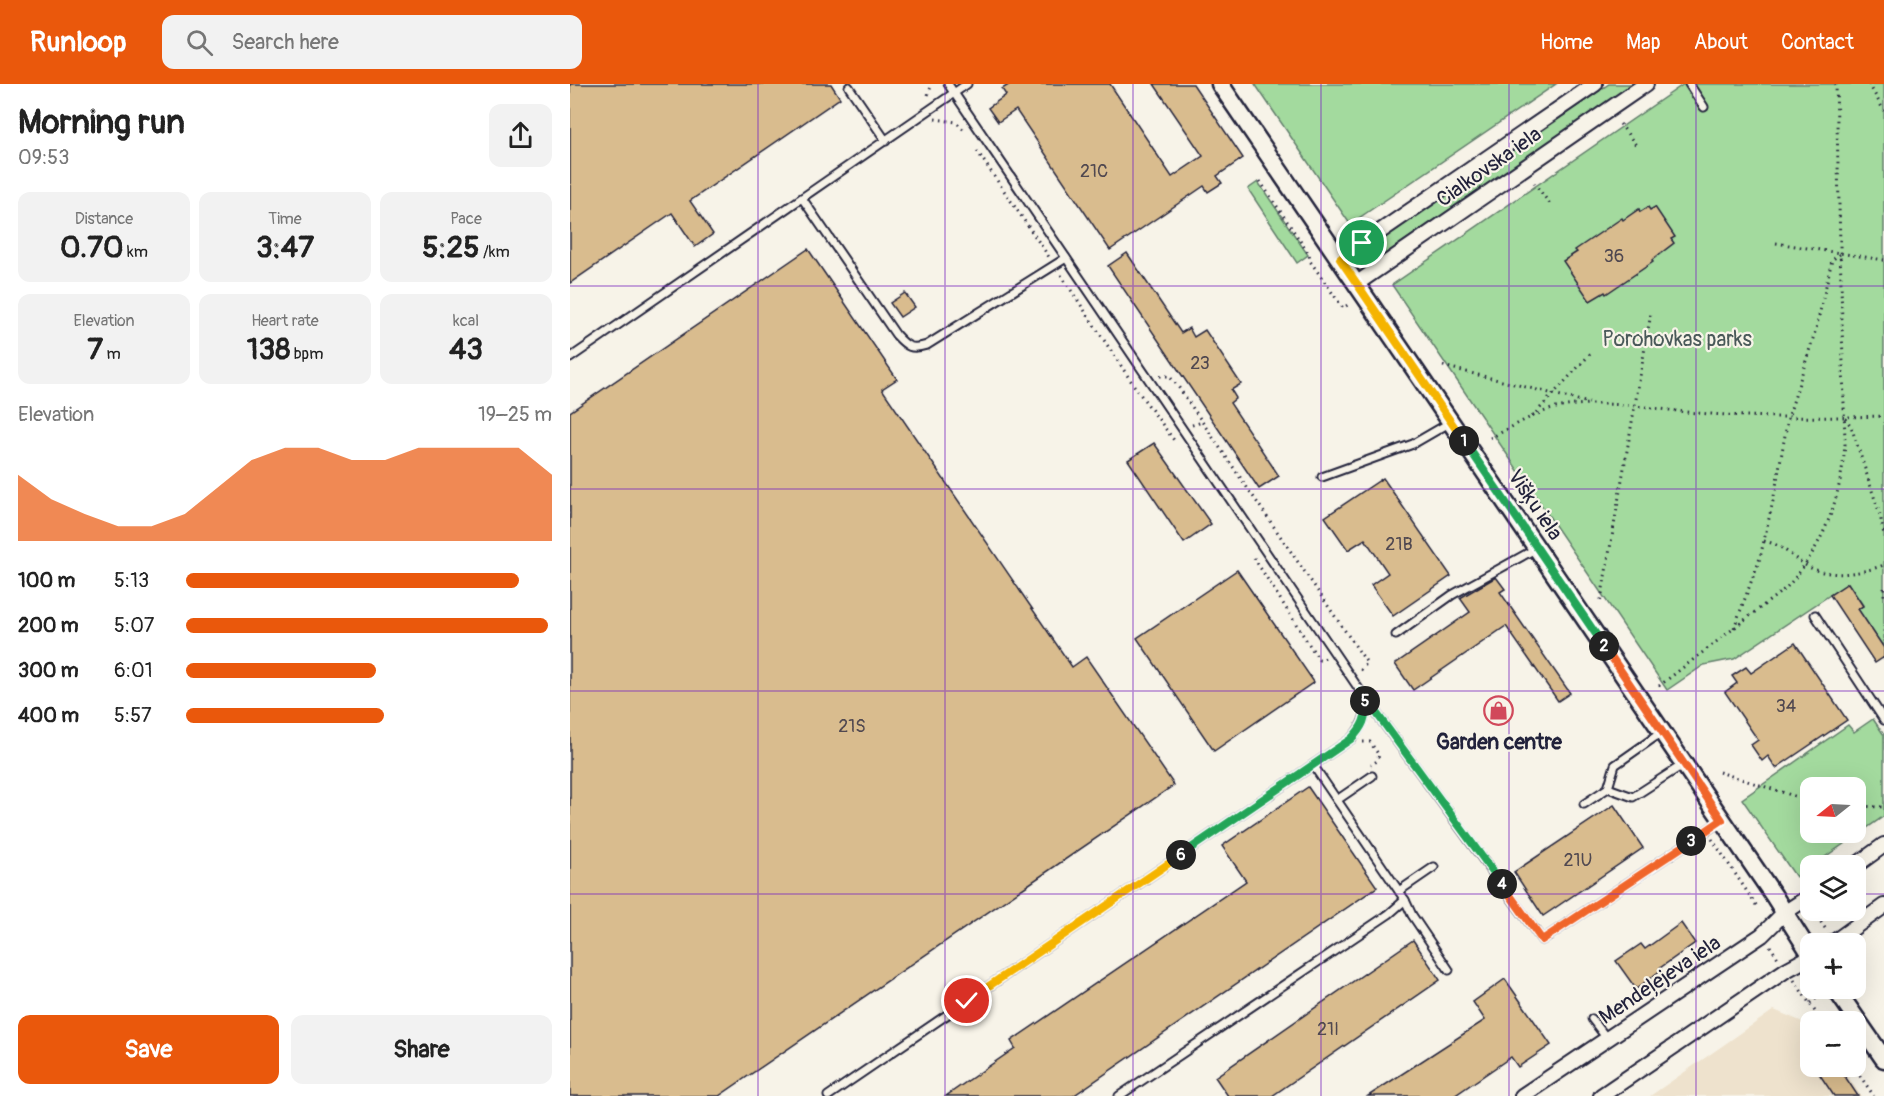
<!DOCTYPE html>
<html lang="en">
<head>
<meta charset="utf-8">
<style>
  body { margin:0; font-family:Pangolin,sans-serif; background:#f2f2f2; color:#222; height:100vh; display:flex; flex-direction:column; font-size:22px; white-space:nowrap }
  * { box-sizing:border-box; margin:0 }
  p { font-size:20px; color:#767676 }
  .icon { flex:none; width:33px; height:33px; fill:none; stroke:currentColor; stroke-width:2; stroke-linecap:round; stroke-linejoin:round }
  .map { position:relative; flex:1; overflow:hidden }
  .drawer { display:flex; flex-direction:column; background:#fff; width:570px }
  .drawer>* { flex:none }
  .needle { width:39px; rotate:252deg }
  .fabs { position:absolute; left:1230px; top:693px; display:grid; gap:12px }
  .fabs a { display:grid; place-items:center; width:66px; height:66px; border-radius:12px; background:#fff; box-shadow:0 6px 24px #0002; font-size:30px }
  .pin { position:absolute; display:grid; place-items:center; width:51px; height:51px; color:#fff; margin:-26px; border:3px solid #fff; border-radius:50%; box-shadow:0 2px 6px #0007 }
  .km { position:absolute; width:30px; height:30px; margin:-15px; border-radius:50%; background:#222; color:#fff; font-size:16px; line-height:30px; text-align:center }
  .round { display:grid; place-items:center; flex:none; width:63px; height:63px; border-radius:12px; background:#f2f2f2 }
  .headline { display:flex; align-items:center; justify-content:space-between; height:102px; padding:0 18px }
  h1 { font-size:33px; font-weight:700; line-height:45px }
  .figures { display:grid; grid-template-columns:repeat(3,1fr); gap:9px; height:102px; padding:6px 18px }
  .figures div { display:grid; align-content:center; border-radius:12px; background:#f2f2f2; text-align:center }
  .figures b { font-size:30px; font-weight:700 }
  .figures small { font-size:16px; font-weight:400 }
  .figures p { font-size:16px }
  .chart { height:168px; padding:12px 18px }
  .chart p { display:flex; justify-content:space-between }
  .chart svg { width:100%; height:108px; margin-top:6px; fill:#ea580c; opacity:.7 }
  .button { display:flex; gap:12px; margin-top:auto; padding:12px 18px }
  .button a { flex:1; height:69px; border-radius:12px; background:#ea580c; color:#fff; font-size:24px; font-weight:700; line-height:69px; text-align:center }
  .button a+a { background:#f2f2f2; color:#222 }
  ul { padding:0 18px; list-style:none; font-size:20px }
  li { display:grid; grid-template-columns:96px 72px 1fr; align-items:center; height:45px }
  li i { height:15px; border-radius:8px; background:#ea580c }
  header { display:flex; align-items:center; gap:36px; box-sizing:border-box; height:84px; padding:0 30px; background:#ea580c; color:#fff }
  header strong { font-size:28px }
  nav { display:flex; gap:33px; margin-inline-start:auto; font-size:21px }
  .search { width:420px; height:54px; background:#f2f2f2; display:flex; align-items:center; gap:15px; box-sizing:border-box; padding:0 21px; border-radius:12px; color:#767676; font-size:22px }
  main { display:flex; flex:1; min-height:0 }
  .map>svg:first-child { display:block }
  .built { fill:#eee2cd }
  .green { fill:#a3da9e; stroke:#627e6c; stroke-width:1.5; fill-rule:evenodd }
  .building { fill:#d9bc8e; stroke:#22223b; stroke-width:1.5 }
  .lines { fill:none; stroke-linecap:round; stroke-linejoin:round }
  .service-casing { stroke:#22223b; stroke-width:11 }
  .minor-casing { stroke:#22223b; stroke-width:18 }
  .tertiary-casing { stroke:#22223b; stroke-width:21 }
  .path { stroke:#22223b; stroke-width:3; stroke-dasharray:1.5 4.5; stroke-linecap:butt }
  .service { stroke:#f7f3e8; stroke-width:7 }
  .minor { stroke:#f7f3e8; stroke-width:14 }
  .tertiary { stroke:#f7f3e8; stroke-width:16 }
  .split-1-casing { stroke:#fff; stroke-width:12 }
  .split-2-casing { stroke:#fff; stroke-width:12 }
  .split-3-casing { stroke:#fff; stroke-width:12 }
  .split-4-casing { stroke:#fff; stroke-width:12 }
  .split-5-casing { stroke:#fff; stroke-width:12 }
  .split-6-casing { stroke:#fff; stroke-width:12 }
  .split-7-casing { stroke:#fff; stroke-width:12 }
  .split-1 { stroke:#f5b400; stroke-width:8 }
  .split-2 { stroke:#22a559; stroke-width:8 }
  .split-3 { stroke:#f0652b; stroke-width:8 }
  .split-4 { stroke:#f0652b; stroke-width:8 }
  .split-5 { stroke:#22a559; stroke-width:8 }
  .split-6 { stroke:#22a559; stroke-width:8 }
  .split-7 { stroke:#f5b400; stroke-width:8 }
  .grid { fill:none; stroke:#7b2cbf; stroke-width:1.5; stroke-opacity:0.55 }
  .labels { text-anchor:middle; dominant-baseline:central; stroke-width:4.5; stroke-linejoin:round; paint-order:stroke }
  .number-label { font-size:18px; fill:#504850 }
  .street-label { font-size:21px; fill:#22223b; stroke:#f7f3e8 }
  .park-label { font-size:21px; fill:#495959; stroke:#f7f3e8 }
  .poi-label { font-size:21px; font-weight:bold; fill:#22223b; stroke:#f7f3e8 }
</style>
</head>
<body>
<header>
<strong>Runloop</strong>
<div class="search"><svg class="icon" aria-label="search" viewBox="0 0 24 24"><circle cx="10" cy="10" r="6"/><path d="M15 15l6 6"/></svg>Search here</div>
<nav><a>Home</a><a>Map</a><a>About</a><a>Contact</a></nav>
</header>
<main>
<section class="drawer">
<div class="headline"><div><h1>Morning run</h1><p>09:53</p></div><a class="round"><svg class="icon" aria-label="share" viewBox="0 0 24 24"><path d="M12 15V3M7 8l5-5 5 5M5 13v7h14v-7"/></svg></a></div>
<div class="figures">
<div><p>Distance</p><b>0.70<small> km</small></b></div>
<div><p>Time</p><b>3:47</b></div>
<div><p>Pace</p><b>5:25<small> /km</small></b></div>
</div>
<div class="figures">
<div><p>Elevation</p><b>7<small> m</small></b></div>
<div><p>Heart rate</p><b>138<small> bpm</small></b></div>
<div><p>kcal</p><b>43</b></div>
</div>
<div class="chart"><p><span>Elevation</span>19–25 m</p>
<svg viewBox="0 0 160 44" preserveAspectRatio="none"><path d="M0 44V17L10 27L20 33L30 38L40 38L50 33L60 22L70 11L80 6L90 6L100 11L110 11L120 6L130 6L140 6L150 6L160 17V44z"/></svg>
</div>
<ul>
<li><b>100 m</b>5:13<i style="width:91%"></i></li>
<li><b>200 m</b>5:07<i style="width:99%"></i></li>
<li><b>300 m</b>6:01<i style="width:52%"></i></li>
<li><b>400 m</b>5:57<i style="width:54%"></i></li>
</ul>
<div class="button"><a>Save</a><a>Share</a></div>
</section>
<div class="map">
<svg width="1314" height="1012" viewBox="0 0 1314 1012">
  <rect width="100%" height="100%" fill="#f7f3e8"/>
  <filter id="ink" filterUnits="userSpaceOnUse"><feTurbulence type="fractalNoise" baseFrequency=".0167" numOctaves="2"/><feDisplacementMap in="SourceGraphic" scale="12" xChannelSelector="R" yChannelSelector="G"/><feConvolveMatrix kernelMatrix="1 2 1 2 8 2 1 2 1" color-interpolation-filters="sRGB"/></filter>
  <g filter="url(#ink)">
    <polygon class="built" points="1204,926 1240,941 1240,982 1272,983 1291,1012 1080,1012"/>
    <g class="green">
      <polygon points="685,0 986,0 780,140"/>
      <polygon points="1039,0 1064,0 809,174 802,162"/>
      <polygon points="1114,0 1314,0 1314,564 1288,525 1293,521 1278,499 1164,575 1134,581 1097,606 822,201"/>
      <polygon points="688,98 738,171 727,179 678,105"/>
      <path d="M1303,635L1314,651V732L1226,793L1172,715L1278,641L1284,648ZM1240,704H1286V748H1240Z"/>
    </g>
    <g class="building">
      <polygon points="0,0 261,0 270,14 120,117 143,150 125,163 102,129 0,199"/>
      <polygon points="440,0 540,0 602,93 633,72 584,0 623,0 673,74 647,92 652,99 638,108 634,102 540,166 446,26 428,38 418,24 436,11 432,5"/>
      <polygon points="1078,123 1080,126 1085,123 1105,153 1101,155 1104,159 1082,176 1083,178 1036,210 1035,208 1020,217 993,177 1007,168 1005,166 1052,134 1053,136 1069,125 1070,128"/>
      <polygon points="238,165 327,295 312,305 502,583 516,573 604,701 149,1012 0,1012 0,328"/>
      <polygon points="557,169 611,249 619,244 624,253 635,246 671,300 661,306 666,314 660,319 709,392 689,405 538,182"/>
      <polygon points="335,209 345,223 330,233 320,219"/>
      <polygon points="584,359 641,440 614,459 558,376"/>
      <polygon points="813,394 881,492 823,532 801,501 818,489 795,455 778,466 755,433"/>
      <polygon points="667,486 744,598 644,667 567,554"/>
      <polygon points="926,493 935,505 930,508 1000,609 988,617 936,542 843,606 825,580 900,528 890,514"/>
      <polygon points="1278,499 1293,522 1288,525 1314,564 1314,573 1305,579 1260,511"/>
      <polygon points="1225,559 1277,636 1206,684 1198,672 1192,677 1181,661 1188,656 1155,608 1167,599 1162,592 1176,583 1181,589"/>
      <polygon points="738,703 807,803 503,1012 376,1012 445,964 441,957 676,797 652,762"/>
      <polygon points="1044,721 1073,764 973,832 944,788"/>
      <polygon points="1111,839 1125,859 1090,884 1091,886 1066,905 1046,877 1071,860 1075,865"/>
      <polygon points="843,856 870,896 702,1012 658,1012 645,993"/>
      <polygon points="935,895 981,961 948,983 941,973 884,1012 798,1012 915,936 903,918"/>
      <polygon points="1244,982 1268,982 1288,1012 1264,1012"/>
    </g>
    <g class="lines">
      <defs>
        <g id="service">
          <polyline points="1119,0 1134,23"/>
          <polyline points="279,3 316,57"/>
          <path d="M232,114L326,251C337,263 341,266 357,261L496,174"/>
          <polyline points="0,274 397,0"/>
          <polyline points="752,393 843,360 881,338"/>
          <polyline points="1245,531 1314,636"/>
          <polyline points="826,551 882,511 967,464"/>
          <polyline points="796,615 972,856 1151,737"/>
          <polyline points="743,681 835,816 842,831 879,886"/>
          <polyline points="1038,704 1063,713 1114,680"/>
          <polyline points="767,716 802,692"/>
          <polyline points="1014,720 1038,704 1045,681 1092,648"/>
          <polyline points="829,807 864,783"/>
          <polyline points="1022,935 1038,956"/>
          <path d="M258,1012L781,655C794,641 800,626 791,608L378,0"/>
          <polyline points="549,1012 819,830 835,816"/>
        </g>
        <g id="minor">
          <polyline points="770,175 1025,0"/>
          <polyline points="786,200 1076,0"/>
          <polyline points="1285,782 1314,761"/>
          <polyline points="1261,860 1314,822"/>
          <polyline points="952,1012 1192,851 1214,829 1240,812"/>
          <polyline points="1031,1012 1216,886 1240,873"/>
        </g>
        <g id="tertiary">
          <polyline points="650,0 1204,812 1240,869"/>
          <polyline points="1265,904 1314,975"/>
        </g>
      </defs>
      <use href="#service" class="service-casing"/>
      <use href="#minor" class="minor-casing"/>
      <use href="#tertiary" class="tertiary-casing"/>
      <g class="path">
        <polyline points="1299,0 1314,27"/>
        <polyline points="358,11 362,0"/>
        <polyline points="365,35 386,38 394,46"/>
        <polyline points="1050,40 1066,61"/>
        <polyline points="407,67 479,173"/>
        <polyline points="690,97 739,170 740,177 773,224 781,219"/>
        <polyline points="964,99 980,120"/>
        <polyline points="773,153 781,147"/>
        <polyline points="1206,159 1314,176"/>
        <polyline points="491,191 567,306 606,359"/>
        <polyline points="873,282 1019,319"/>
        <polyline points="590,292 599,292 607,301 797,579 790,587"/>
        <polyline points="962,333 1023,267"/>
        <polyline points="1275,334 1281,342 1310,431 1314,451"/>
        <polyline points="622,341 633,338"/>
        <path d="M920,354C941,344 964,329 986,324C1034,314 1080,325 1127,329C1189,334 1252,334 1314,332"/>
        <path d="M1194,457C1213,461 1219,471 1235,481C1259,495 1289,490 1314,481"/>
        <polyline points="684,474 749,576 756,574"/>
        <polyline points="1314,504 1314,515"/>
        <polyline points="1031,516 1081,229"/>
        <polyline points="1164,544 1190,474 1205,408 1218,334 1246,245 1262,176 1270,170"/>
        <path d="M1089,602L1216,504C1253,464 1271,415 1275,360L1266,0"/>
        <polyline points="793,658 800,658 809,671 807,677 801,681"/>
        <polyline points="1149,688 1240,717"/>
        <polyline points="1286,722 1314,723"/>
        <polyline points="1142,755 1188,824"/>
        <polyline points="1244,828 1257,847"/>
        <polyline points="1200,862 1208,874"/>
        <polyline points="1085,895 1089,902"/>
        <polyline points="1224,896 1252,938"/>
        <polyline points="1240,919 1251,911"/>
        <polyline points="1283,982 1304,1012"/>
      </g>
      <use href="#service" class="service"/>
      <use href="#minor" class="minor"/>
      <use href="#tertiary" class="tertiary"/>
    </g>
  </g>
  <g class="lines" filter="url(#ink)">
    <defs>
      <polyline id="split-1" points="792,159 770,175 894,357"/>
      <polyline id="split-2" points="894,357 1034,562"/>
      <polyline id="split-3" points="1034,562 1152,736 1121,757"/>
      <polyline id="split-4" points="932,800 972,856 1121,757"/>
      <polyline id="split-5" points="795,617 791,608 932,800"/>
      <path id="split-6" d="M611,771L781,655C792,644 798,633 795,617"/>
      <polyline id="split-7" points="397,917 611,771"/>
    </defs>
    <use href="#split-1" class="split-1-casing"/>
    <use href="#split-2" class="split-2-casing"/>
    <use href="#split-3" class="split-3-casing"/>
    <use href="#split-4" class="split-4-casing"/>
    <use href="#split-5" class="split-5-casing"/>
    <use href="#split-6" class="split-6-casing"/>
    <use href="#split-7" class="split-7-casing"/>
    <use href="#split-1" class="split-1"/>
    <use href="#split-2" class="split-2"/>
    <use href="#split-3" class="split-3"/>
    <use href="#split-4" class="split-4"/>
    <use href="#split-5" class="split-5"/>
    <use href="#split-6" class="split-6"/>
    <use href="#split-7" class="split-7"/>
  </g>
  <path class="grid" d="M188,0V1012M375,0V1012M563,0V1012M751,0V1012M939,0V1012M1126,0V1012M0,202H1314M0,405H1314M0,607H1314M0,810H1240M1286,810H1314"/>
  <defs>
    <symbol id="shop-ring" viewBox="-11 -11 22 22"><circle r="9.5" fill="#f7f3e8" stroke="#d1495b" stroke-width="1.5"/><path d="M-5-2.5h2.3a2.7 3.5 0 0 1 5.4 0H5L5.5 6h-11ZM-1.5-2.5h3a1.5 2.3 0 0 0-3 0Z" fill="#d1495b"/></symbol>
  </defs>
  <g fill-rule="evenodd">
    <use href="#shop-ring" x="912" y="610" width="33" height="33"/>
  </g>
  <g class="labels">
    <g class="number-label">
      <text x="524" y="87">21C</text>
      <text x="1044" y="172">36</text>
      <text x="630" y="279">23</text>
      <text x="829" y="460">21B</text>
      <text x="1216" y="622">34</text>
      <text x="282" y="642">21S</text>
      <text x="1008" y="776">21U</text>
      <text x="758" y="945">21I</text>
    </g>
    <g class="street-label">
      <text transform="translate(919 83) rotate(-35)">Cialkovska iela</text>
      <text transform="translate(965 421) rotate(56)">Višķu iela</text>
      <text transform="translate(1090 896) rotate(-34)">Mendeļejeva iela</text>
    </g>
    <g class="park-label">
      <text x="1107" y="255">Porohovkas parks</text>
    </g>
    <g class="poi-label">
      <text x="929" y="658">Garden centre</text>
    </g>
  </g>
</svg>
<div class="fabs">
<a><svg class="needle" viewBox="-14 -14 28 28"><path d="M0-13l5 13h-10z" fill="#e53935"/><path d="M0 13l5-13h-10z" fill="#767676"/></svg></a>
<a><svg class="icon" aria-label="layers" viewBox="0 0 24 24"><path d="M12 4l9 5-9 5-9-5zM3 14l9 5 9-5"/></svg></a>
<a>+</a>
<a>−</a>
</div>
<div class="pin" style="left:792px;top:159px;background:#1e9e55"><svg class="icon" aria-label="arrive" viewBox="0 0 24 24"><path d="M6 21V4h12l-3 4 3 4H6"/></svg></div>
<div class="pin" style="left:397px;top:917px;background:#d93025"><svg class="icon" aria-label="check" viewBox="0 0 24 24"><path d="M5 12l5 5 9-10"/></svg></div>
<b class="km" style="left:894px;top:357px">1</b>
<b class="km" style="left:1034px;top:562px">2</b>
<b class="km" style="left:1121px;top:757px">3</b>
<b class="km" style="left:932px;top:800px">4</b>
<b class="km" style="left:795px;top:617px">5</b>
<b class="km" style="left:611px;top:771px">6</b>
</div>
</main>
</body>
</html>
